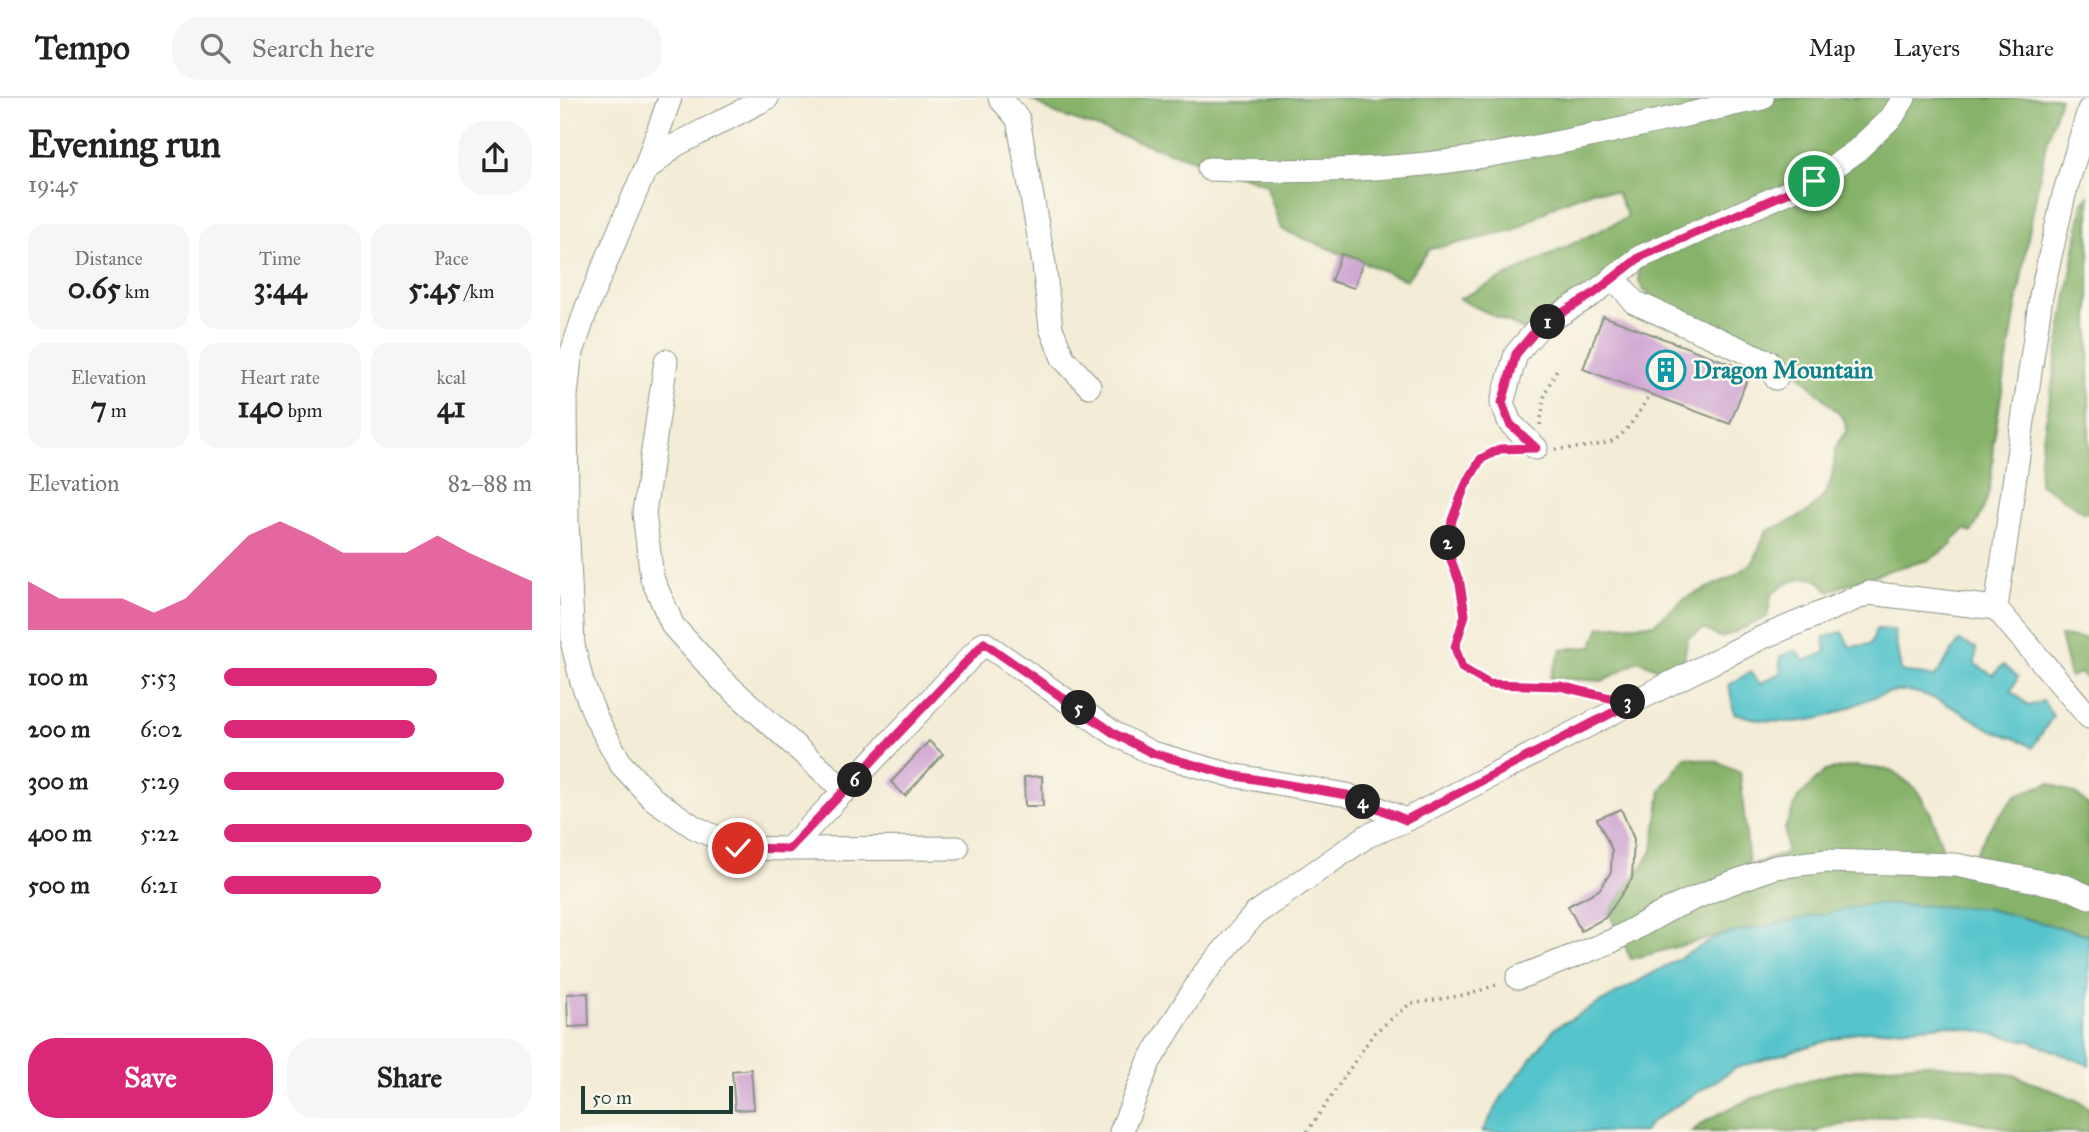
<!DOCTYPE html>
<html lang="en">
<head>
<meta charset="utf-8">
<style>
  body { margin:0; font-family:"IM FELL Great Primer",serif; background:#f6f6f6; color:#222; height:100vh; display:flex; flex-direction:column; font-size:26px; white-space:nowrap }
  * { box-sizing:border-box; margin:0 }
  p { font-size:23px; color:#767676 }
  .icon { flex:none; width:38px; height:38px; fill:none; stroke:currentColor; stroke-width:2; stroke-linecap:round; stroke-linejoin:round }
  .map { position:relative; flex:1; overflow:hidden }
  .drawer { display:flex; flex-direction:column; background:#fff; width:560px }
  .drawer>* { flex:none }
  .scale { position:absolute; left:21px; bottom:18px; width:152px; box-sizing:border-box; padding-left:7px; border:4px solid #1f3d34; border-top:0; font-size:19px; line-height:24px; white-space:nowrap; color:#1f3d34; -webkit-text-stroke:5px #fbf7ec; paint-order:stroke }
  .pin { position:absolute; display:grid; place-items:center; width:60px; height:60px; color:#fff; margin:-30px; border:4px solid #fff; border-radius:50%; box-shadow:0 2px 7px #0007 }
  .km { position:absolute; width:35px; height:35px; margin:-18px; border-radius:50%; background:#222; color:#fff; font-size:19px; line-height:35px; text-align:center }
  .round { display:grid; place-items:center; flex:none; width:74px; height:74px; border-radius:28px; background:#f6f6f6 }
  .head { display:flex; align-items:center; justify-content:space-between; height:119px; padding:0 28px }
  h1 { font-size:38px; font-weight:800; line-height:52px }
  .stats { display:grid; grid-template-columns:repeat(3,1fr); gap:10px; height:119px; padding:7px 28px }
  .stats div { display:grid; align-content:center; border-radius:18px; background:#f6f6f6; text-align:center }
  .stats b { font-size:30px; font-weight:800 }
  .stats small { font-size:19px; font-weight:400 }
  .stats p { font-size:19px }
  .chart { height:196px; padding:14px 28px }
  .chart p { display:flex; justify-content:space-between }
  .chart svg { width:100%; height:126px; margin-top:7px; fill:#db2777; opacity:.7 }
  .action { display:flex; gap:14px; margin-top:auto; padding:14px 28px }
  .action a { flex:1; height:80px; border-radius:28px; background:#db2777; color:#fff; font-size:28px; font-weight:800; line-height:80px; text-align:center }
  .action a+a { background:#f6f6f6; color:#222 }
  ul { padding:0 28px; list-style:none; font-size:23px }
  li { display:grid; grid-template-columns:112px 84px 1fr; align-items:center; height:52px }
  li i { height:18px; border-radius:9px; background:#db2777 }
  header { display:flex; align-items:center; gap:42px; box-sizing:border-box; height:98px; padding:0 35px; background:#fff; border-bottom:2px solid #e0e0e0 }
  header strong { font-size:33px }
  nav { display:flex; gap:38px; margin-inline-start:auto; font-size:24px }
  .search { width:490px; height:63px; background:#f6f6f6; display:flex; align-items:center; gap:18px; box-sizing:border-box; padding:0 24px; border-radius:28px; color:#767676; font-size:26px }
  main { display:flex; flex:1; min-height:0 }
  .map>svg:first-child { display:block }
  .forest { fill:#86b269; stroke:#52784e; stroke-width:2 }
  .water { fill:#56c4cc; stroke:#3a8080; stroke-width:2 }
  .building { fill:#cfa4d2 }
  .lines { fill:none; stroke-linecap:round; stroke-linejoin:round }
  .minor-casing { stroke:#899485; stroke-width:25 }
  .path { stroke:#899485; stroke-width:3.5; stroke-dasharray:2 5; stroke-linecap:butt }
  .minor { stroke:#fff; stroke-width:23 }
  .route-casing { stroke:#fff; stroke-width:14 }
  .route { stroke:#db2777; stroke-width:9 }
  .labels { text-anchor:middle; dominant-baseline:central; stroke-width:5; stroke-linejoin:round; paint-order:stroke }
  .culture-label { font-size:24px; font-weight:bold; fill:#0d838f; stroke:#fbf7ec; text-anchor:start }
</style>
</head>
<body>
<header>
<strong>Tempo</strong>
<div class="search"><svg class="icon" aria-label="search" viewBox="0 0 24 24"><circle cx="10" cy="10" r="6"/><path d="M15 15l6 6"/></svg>Search here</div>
<nav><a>Map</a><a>Layers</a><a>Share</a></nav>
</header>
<main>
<section class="drawer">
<div class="head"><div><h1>Evening run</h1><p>19:45</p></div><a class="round"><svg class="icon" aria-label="share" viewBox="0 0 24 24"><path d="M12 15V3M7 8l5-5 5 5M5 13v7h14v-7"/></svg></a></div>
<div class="stats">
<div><p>Distance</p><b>0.65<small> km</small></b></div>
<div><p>Time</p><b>3:44</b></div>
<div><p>Pace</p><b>5:45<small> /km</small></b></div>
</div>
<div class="stats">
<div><p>Elevation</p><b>7<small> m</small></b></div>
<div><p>Heart rate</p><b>140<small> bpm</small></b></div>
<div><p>kcal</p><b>41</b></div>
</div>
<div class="chart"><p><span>Elevation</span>82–88 m</p>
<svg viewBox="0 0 160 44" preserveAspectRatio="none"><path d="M0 44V27L10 33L20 33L30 33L40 38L50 33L60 22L70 11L80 6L90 11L100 17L110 17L120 17L130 11L140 17L150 22L160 27V44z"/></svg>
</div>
<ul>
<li><b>100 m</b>5:53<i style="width:69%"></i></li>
<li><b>200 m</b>6:02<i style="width:62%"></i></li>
<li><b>300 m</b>5:29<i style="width:91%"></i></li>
<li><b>400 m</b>5:22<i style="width:100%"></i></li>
<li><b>500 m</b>6:21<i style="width:51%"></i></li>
</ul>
<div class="action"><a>Save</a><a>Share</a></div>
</section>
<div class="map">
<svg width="1529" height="1034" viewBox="0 0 1529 1034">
  <rect width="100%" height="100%" fill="#fbf7ec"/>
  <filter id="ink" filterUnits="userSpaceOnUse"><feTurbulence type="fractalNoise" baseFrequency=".0143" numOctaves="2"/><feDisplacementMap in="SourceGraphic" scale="14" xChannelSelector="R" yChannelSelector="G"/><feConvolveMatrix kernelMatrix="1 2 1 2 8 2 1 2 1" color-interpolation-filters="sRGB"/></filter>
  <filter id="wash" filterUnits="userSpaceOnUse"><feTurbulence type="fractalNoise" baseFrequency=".00686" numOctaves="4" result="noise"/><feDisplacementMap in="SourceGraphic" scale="28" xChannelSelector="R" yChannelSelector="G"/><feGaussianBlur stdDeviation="1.57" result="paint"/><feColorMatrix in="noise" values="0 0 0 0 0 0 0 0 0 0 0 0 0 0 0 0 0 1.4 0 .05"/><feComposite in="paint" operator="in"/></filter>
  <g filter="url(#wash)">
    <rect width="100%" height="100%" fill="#f3ecd6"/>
    <g class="forest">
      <polygon points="468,0 1336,0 1271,62 966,233 899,201 1068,119 1057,95 1035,92 996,107 954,133 870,151 846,182 721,131 706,86 496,16"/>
      <path d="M1351,0H1500L1486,46L1470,128L1433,346C1433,381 1430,405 1411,435L1407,431L1392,442L1393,446L1369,462L1333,471L1268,493C1254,469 1227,482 1211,497L1207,519L1162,540L1144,531L1128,539L1124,561L1100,572L1079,562L1044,583L990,580L1002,551L1032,549L1040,529L1094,526L1125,500L1176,477L1194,463L1206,433C1238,420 1267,411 1273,373C1277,352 1271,351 1287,333L1284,321L1227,263L1099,204C1084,194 1073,186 1081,167L1193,119Z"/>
      <polygon points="1529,98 1529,414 1525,415 1479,385 1480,358 1523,104"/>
      <polygon points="1500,538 1529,541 1529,584 1520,575 1510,579"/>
      <polygon points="1125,659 1158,664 1180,674 1189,768 1226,755 1225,730 1238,700 1265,673 1293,668 1332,672 1356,691 1371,716 1384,754 1415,756 1432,726 1456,697 1489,685 1517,697 1529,708 1529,837 1424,810 1161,837 1071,861 1049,815 1093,752 1101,692"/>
      <path d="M1364,965L1454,977L1516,1002L1529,1010V1034H1455L1440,1029L1383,1017L1326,1018L1267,1030L1256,1034H1131C1168,1004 1242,981 1290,973C1314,968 1340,968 1364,965Z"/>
    </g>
    <g class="water">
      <path d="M1316,531L1334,532L1341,573L1375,579L1399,543L1416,550L1415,566L1433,577L1443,567L1458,579L1451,593L1469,608L1483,603L1493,618L1472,650C1460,639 1442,638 1428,630C1404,616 1374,595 1345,593C1322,592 1299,606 1279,614C1246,628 1207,626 1174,615L1169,587L1190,574L1200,586L1220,575V559L1235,552L1245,563L1266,554L1264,539L1282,534L1290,549L1311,546Z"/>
      <polygon points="1311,806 1424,810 1529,837 1529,967 1469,943 1387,927 1297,934 1176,970 1091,1024 1084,1034 922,1034 943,997 995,930 1161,837"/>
    </g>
    <g id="blocks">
      <g class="building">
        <polygon points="781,156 803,163 794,190 771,183"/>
        <polygon points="1043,218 1190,273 1170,326 1023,271"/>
        <polygon points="369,643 383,656 345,698 331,684"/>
        <polygon points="482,678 483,708 465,708 464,679"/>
        <polygon points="1061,711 1074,741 1072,781 1045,820 1021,833 1008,808 1039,792 1051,774 1052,752 1037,721"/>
        <polygon points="28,895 29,928 8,929 7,896"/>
        <polygon points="191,971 194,1011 175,1012 172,973"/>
      </g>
    </g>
  </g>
  <g filter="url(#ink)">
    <use href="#blocks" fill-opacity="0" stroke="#899485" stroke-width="2"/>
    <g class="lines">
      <defs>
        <g id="minor">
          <polyline points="207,0 114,48 84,74 27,209 10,260 6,298 7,422 13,547 22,584 36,620 61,666 92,700 134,729 179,750 229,751 424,545 555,636 592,655 671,677 787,697 846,722"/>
          <polyline points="440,0 458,21 484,166 491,230 503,260 529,288"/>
          <polyline points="1529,12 1504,97 1481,198 1436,510 1529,619"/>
          <polyline points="85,71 110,0"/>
          <path d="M649,71C744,75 842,73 936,56C1025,41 1114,19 1202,0"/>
          <polyline points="1054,179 1074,204 1209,264 1216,280"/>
          <polyline points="106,263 84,415 92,480 113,528 161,581 285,693"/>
          <polyline points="976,350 950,325 942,305 956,256 979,229 1033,196 1080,159 1254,83 1295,54 1332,19 1344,0"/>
          <polyline points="229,751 397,750"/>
          <polyline points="958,880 1052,843 1110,811 1160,789 1215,769 1267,763 1396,767 1507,789 1529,799"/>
          <polyline points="561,1034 589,964 643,877 695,816 807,738 846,722 1071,605 1201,540 1309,495 1436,510"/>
        </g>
      </defs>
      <use href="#minor" class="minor-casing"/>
      <g class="path">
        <polyline points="980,327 985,295 998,269"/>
        <polyline points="946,351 940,351 921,361 905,388 892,422 887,451 900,486 905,517 895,549 903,570 929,586 1001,588 1039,597"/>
        <path d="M995,351C1008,351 1046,348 1056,341C1071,330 1080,311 1091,296"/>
        <polyline points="747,1034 814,935 850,906 910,896 939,886"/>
      </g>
      <use href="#minor" class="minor"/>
    </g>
  </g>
  <g class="lines" filter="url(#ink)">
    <defs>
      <polyline id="route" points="178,750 229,751 424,545 555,636 592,655 671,677 787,697 846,722 1071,605 1000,588 929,586 902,570 895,549 905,517 900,486 887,451 892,422 905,388 921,361 940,351 976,350 950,326 942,305 956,256 979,229 1033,196 1080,159 1254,83"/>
    </defs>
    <use href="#route" class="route-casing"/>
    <use href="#route" class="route"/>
  </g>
  <defs>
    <symbol id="building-ring" viewBox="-11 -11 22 22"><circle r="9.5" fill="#fbf7ec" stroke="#0f9aa8" stroke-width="1.5"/><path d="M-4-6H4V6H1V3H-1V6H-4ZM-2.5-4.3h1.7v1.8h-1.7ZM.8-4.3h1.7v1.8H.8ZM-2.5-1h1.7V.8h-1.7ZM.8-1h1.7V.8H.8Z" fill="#0f9aa8"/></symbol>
  </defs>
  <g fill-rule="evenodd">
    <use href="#building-ring" x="1084" y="250" width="44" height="44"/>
  </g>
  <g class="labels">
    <g class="culture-label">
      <text x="1133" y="272">Dragon Mountain</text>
    </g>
  </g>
</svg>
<div class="scale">50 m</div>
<div class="pin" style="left:1254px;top:83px;background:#1e9e55"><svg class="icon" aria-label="arrive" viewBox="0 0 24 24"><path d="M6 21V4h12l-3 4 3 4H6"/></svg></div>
<div class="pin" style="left:178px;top:750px;background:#d93025"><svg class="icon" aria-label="check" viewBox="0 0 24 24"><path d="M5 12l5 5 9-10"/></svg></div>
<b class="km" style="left:988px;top:224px">1</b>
<b class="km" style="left:888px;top:445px">2</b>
<b class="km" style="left:1068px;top:604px">3</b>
<b class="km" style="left:803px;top:704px">4</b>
<b class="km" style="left:519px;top:610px">5</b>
<b class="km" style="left:295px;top:682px">6</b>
</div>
</main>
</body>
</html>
